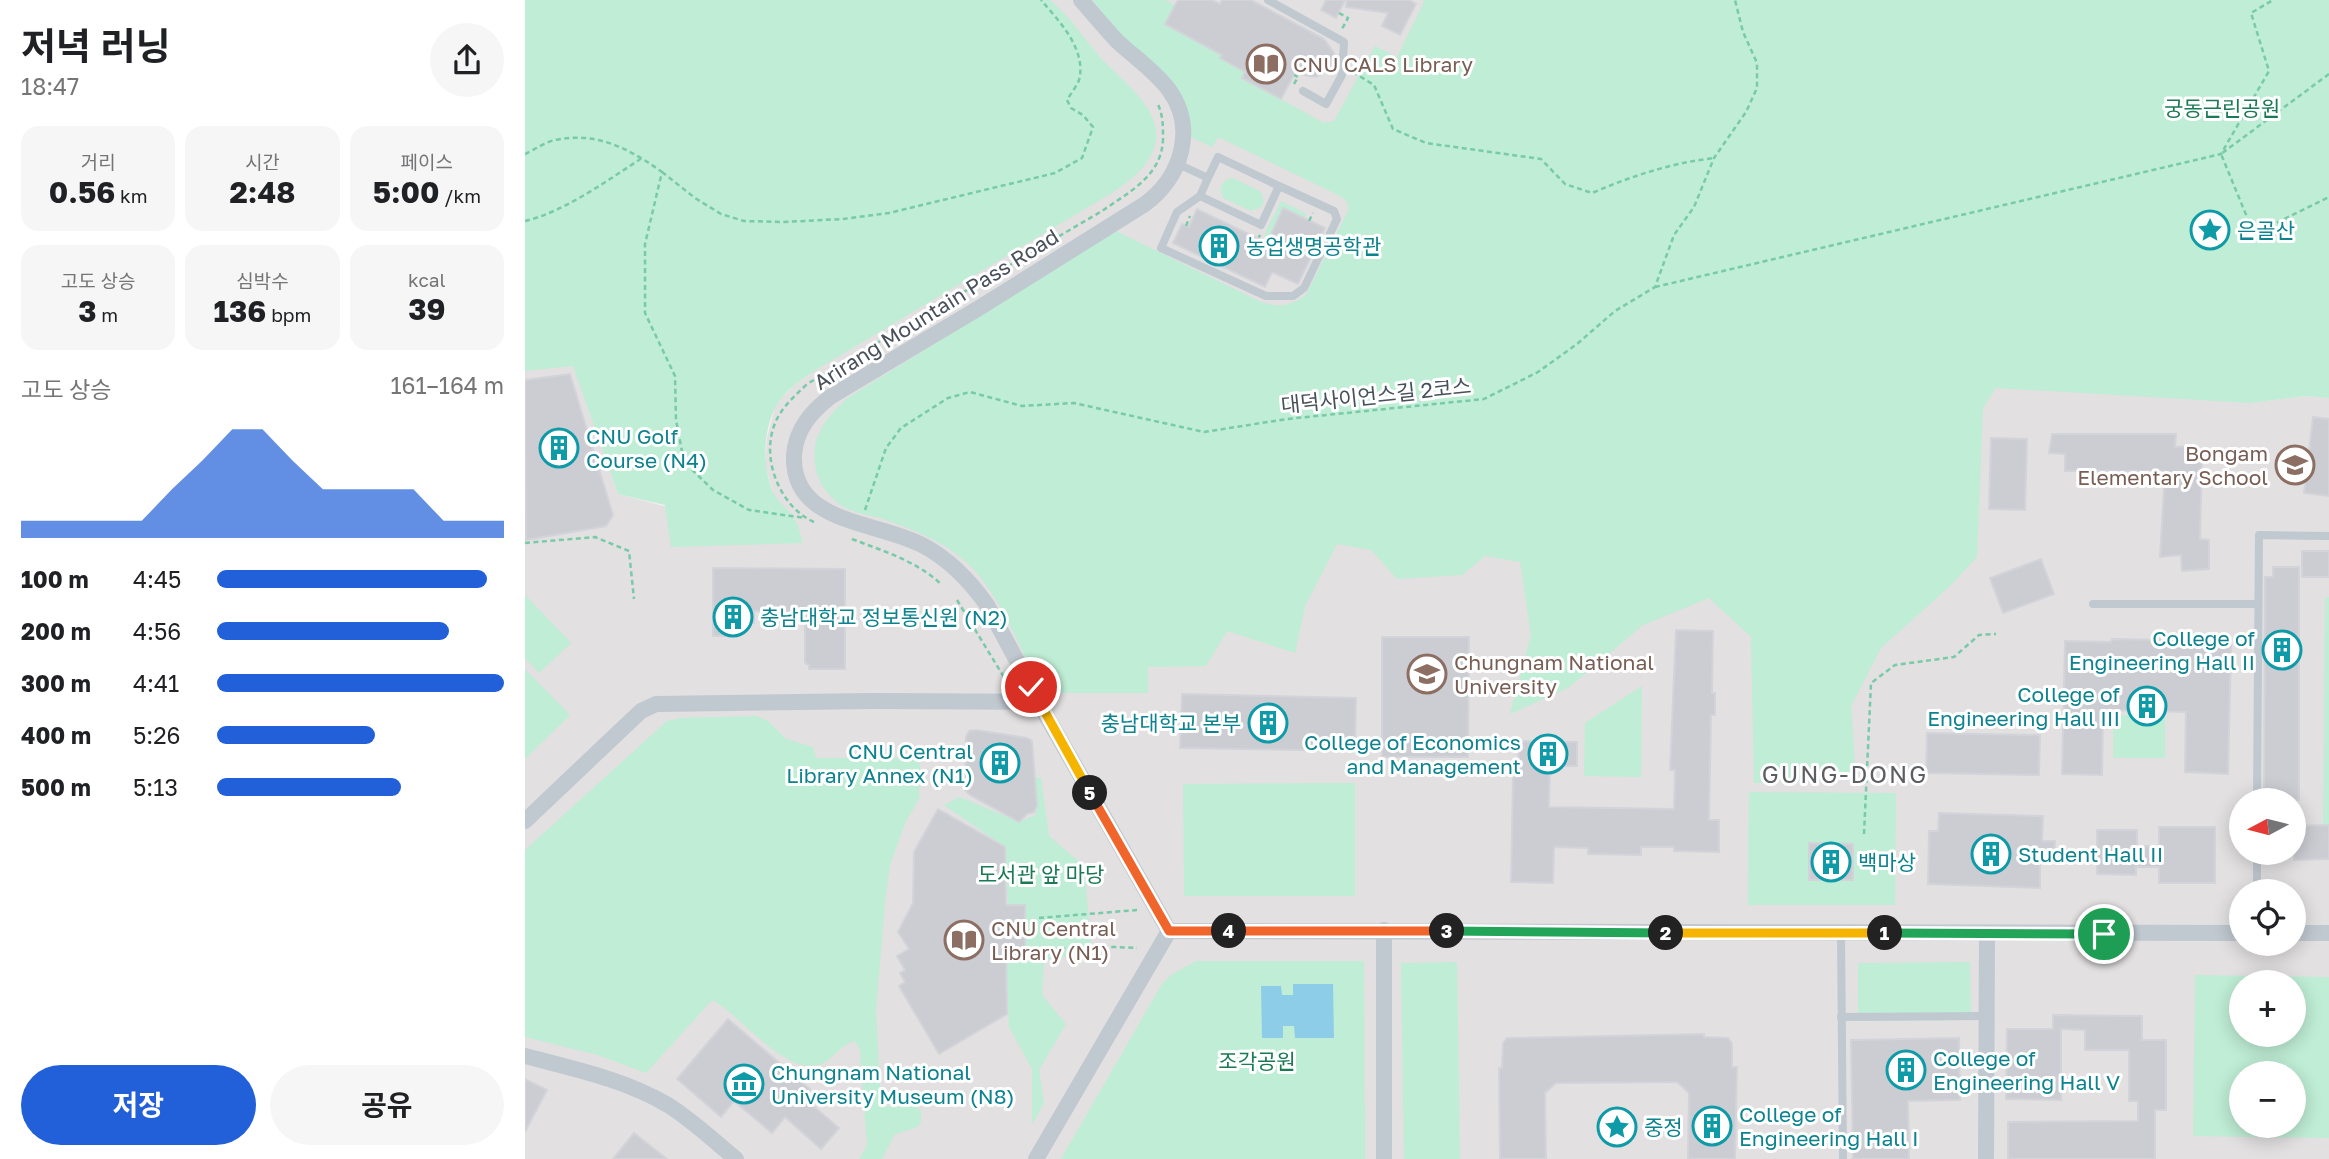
<!DOCTYPE html>
<html lang="ko">
<head>
<meta charset="utf-8">
<style>
  body { margin:0; font-family:"Golos Text","Noto Sans KR",sans-serif; background:#f6f6f6; color:#202124; height:100vh; display:flex; flex-direction:column; font-size:26px; white-space:nowrap }
  * { box-sizing:border-box; margin:0 }
  p { font-size:23px; color:#757577 }
  .icon { flex:none; width:38px; height:38px; fill:none; stroke:currentColor; stroke-width:2; stroke-linecap:round; stroke-linejoin:round }
  .map { position:relative; flex:1; overflow:hidden }
  .side { display:flex; flex-direction:column; background:#fff; width:525px }
  .side>* { flex:none }
  .needle { width:46px; rotate:263deg }
  .buttons { position:absolute; left:1704px; top:788px; display:grid; gap:14px }
  .buttons a { display:grid; place-items:center; width:77px; height:77px; border-radius:50%; background:#fff; box-shadow:0 4px 18px #0003; font-size:35px }
  .pin { position:absolute; display:grid; place-items:center; width:60px; height:60px; color:#fff; margin:-30px; border:4px solid #fff; border-radius:50%; box-shadow:0 2px 7px #0007 }
  .km { position:absolute; width:35px; height:35px; margin:-18px; border-radius:50%; background:#222; color:#fff; font-size:19px; line-height:35px; text-align:center }
  .round { display:grid; place-items:center; flex:none; width:74px; height:74px; border-radius:37px; background:#f6f6f6 }
  .summary { display:flex; align-items:center; justify-content:space-between; height:119px; padding:0 21px }
  h1 { font-size:38px; font-weight:700; line-height:52px }
  .metrics { display:grid; grid-template-columns:repeat(3,1fr); gap:10px; height:119px; padding:7px 21px }
  .metrics div { display:grid; align-content:center; border-radius:18px; background:#f6f6f6; text-align:center }
  .metrics b { font-size:30px; font-weight:700 }
  .metrics small { font-size:19px; font-weight:400 }
  .metrics p { font-size:19px }
  .chart { height:196px; padding:14px 21px }
  .chart p { display:flex; justify-content:space-between }
  .chart svg { width:100%; height:126px; margin-top:7px; fill:#2160d9; opacity:.7 }
  .button { display:flex; gap:14px; margin-top:auto; padding:14px 21px }
  .button a { flex:1; height:80px; border-radius:42px; background:#2160d9; color:#fff; font-size:28px; font-weight:700; line-height:80px; text-align:center }
  .button a+a { background:#f6f6f6; color:#202124 }
  ul { padding:0 21px; list-style:none; font-size:23px }
  li { display:grid; grid-template-columns:112px 84px 1fr; align-items:center; height:52px }
  li i { height:18px; border-radius:9px; background:#2160d9 }
  main { display:flex; flex:1; min-height:0 }
  .map>svg:first-child { display:block }
  .education { fill:#e2e0e0; fill-rule:evenodd }
  .green { fill:#bfedd5; fill-rule:evenodd }
  .water { fill:#8ecde8 }
  .building { fill:#cccdd3; stroke:#d3d4da; stroke-width:2 }
  .lines { fill:none; stroke-linecap:round; stroke-linejoin:round }
  .path { stroke:#78caa9; stroke-width:2.5; stroke-dasharray:5 3.5; stroke-linecap:butt }
  .service { stroke:#c0c8d0; stroke-width:8 }
  .minor { stroke:#c0c8d0; stroke-width:16 }
  .split-1-casing { stroke:#fff; stroke-width:14 }
  .split-2-casing { stroke:#fff; stroke-width:14 }
  .split-3-casing { stroke:#fff; stroke-width:14 }
  .split-4-casing { stroke:#fff; stroke-width:14 }
  .split-5-casing { stroke:#fff; stroke-width:14 }
  .split-6-casing { stroke:#fff; stroke-width:14 }
  .split-1 { stroke:#22a559; stroke-width:9 }
  .split-2 { stroke:#f5b400; stroke-width:9 }
  .split-3 { stroke:#22a559; stroke-width:9 }
  .split-4 { stroke:#f0652b; stroke-width:9 }
  .split-5 { stroke:#f0652b; stroke-width:9 }
  .split-6 { stroke:#f5b400; stroke-width:9 }
  .labels { text-anchor:middle; dominant-baseline:central; stroke-width:6; stroke-linejoin:round; paint-order:stroke }
  .education-label { font-size:21px; fill:#785e54; stroke:#fff; text-anchor:start }
  .park-label { font-size:21px; fill:#1b7a54; stroke:#fff }
  .culture-label { font-size:21px; fill:#0d838f; stroke:#fff; text-anchor:start }
  .street-label { font-size:21px; fill:#48505b; stroke:#fff }
  .quarter-label { font-size:24px; letter-spacing:2px; fill:#5c5e63; stroke:#fff }
</style>
</head>
<body>
<main>
<section class="side">
<div class="summary"><div><h1>저녁 러닝</h1><p>18:47</p></div><a class="round"><svg class="icon" aria-label="share" viewBox="0 0 24 24"><path d="M12 15V3M7 8l5-5 5 5M5 13v7h14v-7"/></svg></a></div>
<div class="metrics">
<div><p>거리</p><b>0.56<small> km</small></b></div>
<div><p>시간</p><b>2:48</b></div>
<div><p>페이스</p><b>5:00<small> /km</small></b></div>
</div>
<div class="metrics">
<div><p>고도 상승</p><b>3<small> m</small></b></div>
<div><p>심박수</p><b>136<small> bpm</small></b></div>
<div><p>kcal</p><b>39</b></div>
</div>
<div class="chart"><p><span>고도 상승</span>161–164 m</p>
<svg viewBox="0 0 160 44" preserveAspectRatio="none"><path d="M0 44V38L10 38L20 38L30 38L40 38L50 27L60 17L70 6L80 6L90 17L100 27L110 27L120 27L130 27L140 38L150 38L160 38V44z"/></svg>
</div>
<ul>
<li><b>100 m</b>4:45<i style="width:94%"></i></li>
<li><b>200 m</b>4:56<i style="width:81%"></i></li>
<li><b>300 m</b>4:41<i style="width:100%"></i></li>
<li><b>400 m</b>5:26<i style="width:55%"></i></li>
<li><b>500 m</b>5:13<i style="width:64%"></i></li>
</ul>
<div class="button"><a>저장</a><a>공유</a></div>
</section>
<div class="map">
<svg width="1804" height="1159" viewBox="0 0 1804 1159">
  <rect width="100%" height="100%" fill="#f1efef"/>
  <path class="education" d="M525,0H1523L1726,403L1781,396L1804,398V1159H0V371L48,365L93,494L278,543L270,520L249,495L240,465L242,438L250,408L258,396L273,382L294,368L575,57ZM1717,800H1769V852H1717ZM1717,891H1769V943H1717ZM1717,982H1769V1034H1717ZM1717,1073H1769V1125H1717Z"/>
  <g class="green">
    <path d="M0,0H525C545,16 558,38 575,57C603,88 656,121 618,167C611,176 599,184 590,191L294,368C282,376 270,383 260,394C237,419 236,463 248,492C253,502 263,509 269,518C274,525 275,535 278,543L146,547L140,505L93,494L48,366L0,371Z"/>
    <path d="M567,0H640L650,5L640,24L697,55L695,59L720,72L717,78L799,123L809,121L850,46L872,57L899,2L897,0H1804V398L1781,396L1726,403L1471,388L1458,408L1452,557L1425,586L1356,648L1326,706L1331,778L1229,783L1226,637L1184,598L1118,625L1043,688L985,714L1006,635L995,562L960,556L937,575L872,579L846,550L812,544L780,606L770,653L702,631L681,666L623,667V693H526L520,690L511,679C492,642 472,589 440,561C416,540 385,528 355,518C343,515 330,513 319,507C311,503 302,493 297,485C279,448 295,422 324,397L591,231L736,302C753,308 766,306 781,295L824,209L821,200L811,194L693,137L688,147L665,137L656,96L646,80L598,37Z"/>
    <path d="M708,178L736,192L739,202L736,207L726,211L698,198L695,189C698,182 700,179 708,178Z"/>
    <polygon points="756,201 782,214 779,218 758,209 742,241 739,240 741,231"/>
    <polygon points="0,595 46,643 14,673 0,658"/>
    <polygon points="1800,597 1804,597 1804,828 1798,828"/>
    <polygon points="0,669 45,715 0,759"/>
    <polygon points="1117,686 1116,777 1059,776 1060,723"/>
    <polygon points="1588,715 1640,716 1640,758 1588,758"/>
    <path d="M231,716L243,721L261,739L288,747L291,758H388L394,762L395,765L394,799L380,823L365,865L360,901L351,1012L356,1103L360,1106H392L396,1112V1123L390,1128L370,1134L357,1159H334L342,1146L335,1050L330,1041C315,1044 308,1061 293,1065C256,1073 217,1015 187,1000L121,1073L73,1055L0,1037V850L142,721L156,718Z"/>
    <polygon points="510,777 516,778 524,836 559,866 567,953 519,960 517,995 541,1024 514,1070 519,1103 507,1125 507,1069 484,1027 481,956 500,955 500,905 483,905 480,847 419,805 435,797 494,822 511,815"/>
    <polygon points="830,783 830,896 659,896 658,784"/>
    <polygon points="1224,792 1371,793 1370,905 1223,905"/>
    <polygon points="671,961 839,961 840,1159 536,1159 637,984 646,975"/>
    <polygon points="932,962 935,1159 879,1159 876,963"/>
    <polygon points="1445,962 1446,1020 1333,1021 1333,963"/>
    <path d="M1670,975L1804,977V1138L1668,1136ZM1717,982H1769V1034H1717ZM1717,1073H1769V1125H1717Z"/>
  </g>
  <polygon class="water" points="768,984 808,984 809,1038 770,1038 769,1026 758,1026 758,1038 737,1038 736,986 756,986 757,995 768,995"/>
  <g class="building">
    <polygon points="653,0 687,0 695,4 697,0 726,0 799,39 809,53 807,66 803,72 790,77 770,73 756,99 717,78 720,72 695,58 697,55 640,24"/>
    <polygon points="801,0 820,0 811,18 796,10"/>
    <polygon points="822,0 884,0 891,4 875,35 857,26 863,13 821,7"/>
    <polygon points="758,208 800,228 773,284 747,272 740,287 648,243 657,224 664,227 672,209 742,243"/>
    <polygon points="45,374 88,515 81,526 1,540 0,380"/>
    <polygon points="1788,417 1804,419 1804,496 1779,493"/>
    <polygon points="1527,434 1651,434 1650,447 1669,446 1669,458 1677,457 1675,539 1684,540 1684,569 1657,571 1656,555 1635,557 1640,471 1540,471 1540,454 1524,453"/>
    <polygon points="1466,438 1502,439 1500,510 1464,509"/>
    <rect x="1777" y="551" width="27" height="26"/>
    <polygon points="1516,559 1529,594 1478,613 1465,578"/>
    <polygon points="1748,567 1774,567 1774,800 1739,800 1740,577 1748,577"/>
    <polygon points="188,568 320,569 320,669 284,669 284,665 280,663 280,611 229,611 229,623 210,623 210,636 188,636"/>
    <polygon points="1151,630 1188,631 1187,693 1190,693 1190,715 1186,715 1184,820 1194,820 1194,852 1149,851 1149,847 1116,847 1116,855 1063,854 1063,848 1029,847 1028,883 986,882 988,777 993,777 994,741 1052,742 1052,766 1025,766 1024,807 1149,809 1150,770 1145,770"/>
    <polygon points="857,637 944,637 943,757 857,757"/>
    <polygon points="1587,639 1641,640 1641,644 1706,646 1703,774 1660,772 1661,712 1578,710 1577,775 1537,774 1540,641 1586,642"/>
    <polygon points="657,694 831,698 830,751 655,748"/>
    <polygon points="451,730 502,738 507,741 512,806 509,812 502,814 494,822 445,795 440,790 441,737 444,731"/>
    <polygon points="1402,733 1515,735 1514,775 1401,773"/>
    <polygon points="413,809 480,847 481,905 500,905 500,956 481,956 482,1014 414,1054 374,986 380,982 375,973 380,970 372,956 384,949 373,932 388,903 389,852"/>
    <polygon points="1414,813 1518,816 1517,841 1530,841 1529,861 1515,860 1515,888 1403,884 1404,831 1413,831"/>
    <polygon points="1804,825 1804,859 1769,860 1769,826"/>
    <polygon points="1634,827 1690,827 1690,883 1634,883 1634,867 1611,867 1611,875 1572,874 1572,830 1612,830 1612,846 1634,846"/>
    <polygon points="1284,843 1328,844 1328,880 1284,880"/>
    <polygon points="1528,1015 1617,1016 1617,1040 1641,1040 1641,1110 1630,1110 1630,1159 1483,1159 1483,1122 1613,1121 1613,1101 1604,1101 1604,1050 1560,1050 1560,1030 1536,1029 1536,1100 1481,1099 1482,1029 1528,1029"/>
    <polygon points="203,1019 285,1089 278,1097 314,1128 296,1149 260,1117 247,1133 209,1101 196,1117 152,1079"/>
    <polygon points="1179,1034 1179,1037 1203,1038 1207,1043 1207,1067 1212,1067 1210,1159 1163,1159 1164,1093 1152,1082 1031,1083 1020,1093 1021,1159 975,1159 974,1068 977,1068 978,1043 982,1038"/>
    <polygon points="1434,1038 1435,1100 1383,1101 1384,1159 1328,1159 1326,1040"/>
    <polygon points="0,1079 22,1090 0,1132"/>
    <polygon points="109,1133 142,1159 88,1159"/>
  </g>
  <g class="lines">
    <g class="path">
      <polyline points="814,13 823,18 817,29"/>
      <path d="M828,72L849,85L868,129L901,143L1016,159L1040,184L1067,193C1107,176 1146,163 1189,158"/>
      <polyline points="1804,74 1696,154 1729,234 1804,197"/>
      <polyline points="769,84 773,77 769,75"/>
      <path d="M0,154C9,150 20,142 30,140C71,131 105,149 137,172L120,244V313L150,376L151,420L159,462L188,490L224,510L280,518"/>
      <path d="M137,172L170,198L196,214L219,221L259,222L318,219L364,213L530,173L557,158L568,127L558,115L546,108L542,100C546,93 554,84 555,76C559,46 533,20 516,0"/>
      <path d="M0,221C39,212 83,180 117,158"/>
      <polyline points="784,221 788,213"/>
      <polyline points="661,226 665,216"/>
      <polyline points="730,245 735,235"/>
      <polyline points="1130,287 1696,154 1744,71 1726,13 1748,0"/>
      <polyline points="340,510 361,448 376,428 423,398 445,392 497,406 549,403 679,432 762,419 959,399 1013,372 1052,344 1090,311 1130,287 1149,235 1169,207 1189,158 1221,112 1232,88 1232,63 1218,32 1210,0"/>
      <path d="M289,522C253,506 233,453 253,417C260,404 271,395 282,384L577,211C604,192 637,176 638,139C638,124 638,115 632,102"/>
      <path d="M327,539C358,551 392,561 417,585"/>
      <polyline points="0,543 70,537 104,551 109,599"/>
      <polyline points="432,600 485,687"/>
      <polyline points="1339,834 1346,683 1370,665 1429,657 1454,635 1471,634"/>
      <polyline points="514,918 612,910"/>
      <polyline points="510,951 566,946 612,948"/>
    </g>
    <g class="service">
      <polyline points="743,0 819,42 817,75 801,104 778,91"/>
      <polyline points="653,164 683,178 693,157 754,186 736,225 675,196 683,178"/>
      <polyline points="675,196 652,212 636,248 741,296 768,296 779,288 812,219 809,211 754,186"/>
      <polyline points="1568,604 1733,604"/>
      <polyline points="1732,800 1734,535 1804,536"/>
      <polyline points="1732,891 1732,852"/>
      <polyline points="1316,933 1318,1159"/>
      <polyline points="1316,1017 1461,1016"/>
    </g>
    <g class="minor">
      <path d="M556,0C568,14 580,28 592,41C609,57 630,71 644,90C672,128 656,178 620,204L454,308L305,397C286,412 271,429 269,455C266,525 354,521 399,546C425,560 445,581 462,605L522,717L644,931"/>
      <polyline points="0,821 116,711 131,704 348,701 514,702"/>
      <polyline points="644,931 1717,933"/>
      <polyline points="1769,933 1804,933"/>
      <path d="M0,1056C49,1069 99,1079 143,1105C167,1120 189,1141 211,1159"/>
      <polyline points="511,1159 644,931"/>
      <polyline points="859,1159 859,930"/>
      <polyline points="1461,1159 1462,933"/>
    </g>
  </g>
  <g class="lines">
    <defs>
      <polyline id="split-1" points="1360,933 1579,934"/>
      <polyline id="split-2" points="1141,933 1360,933"/>
      <polyline id="split-3" points="922,931 1141,933"/>
      <polyline id="split-4" points="704,931 922,931"/>
      <polyline id="split-5" points="565,793 644,931 704,931"/>
      <polyline id="split-6" points="506,687 565,793"/>
    </defs>
    <use href="#split-1" class="split-1-casing"/>
    <use href="#split-2" class="split-2-casing"/>
    <use href="#split-3" class="split-3-casing"/>
    <use href="#split-4" class="split-4-casing"/>
    <use href="#split-5" class="split-5-casing"/>
    <use href="#split-6" class="split-6-casing"/>
    <use href="#split-1" class="split-1"/>
    <use href="#split-2" class="split-2"/>
    <use href="#split-3" class="split-3"/>
    <use href="#split-4" class="split-4"/>
    <use href="#split-5" class="split-5"/>
    <use href="#split-6" class="split-6"/>
  </g>
  <defs>
    <symbol id="library-ring" viewBox="-11 -11 22 22"><circle r="9.5" fill="#fff" stroke="#8d6e63" stroke-width="1.5"/><path d="M-6-4Q-3-5.5-.7-3.5V5Q-3 3-6 4ZM6-4Q3-5.5 .7-3.5V5Q3 3 6 4Z" fill="#8d6e63"/></symbol>
    <symbol id="sight-ring" viewBox="-11 -11 22 22"><circle r="9.5" fill="#fff" stroke="#0f9aa8" stroke-width="1.5"/><path d="M0-6L1.8-2.2L6-1.7L2.9 1.2L3.7 5.4L0 3.3L-3.7 5.4L-2.9 1.2L-6-1.7L-1.8-2.2Z" fill="#0f9aa8"/></symbol>
    <symbol id="building-ring" viewBox="-11 -11 22 22"><circle r="9.5" fill="#fff" stroke="#0f9aa8" stroke-width="1.5"/><path d="M-4-6H4V6H1V3H-1V6H-4ZM-2.5-4.3h1.7v1.8h-1.7ZM.8-4.3h1.7v1.8H.8ZM-2.5-1h1.7V.8h-1.7ZM.8-1h1.7V.8H.8Z" fill="#0f9aa8"/></symbol>
    <symbol id="school-ring" viewBox="-11 -11 22 22"><circle r="9.5" fill="#fff" stroke="#8d6e63" stroke-width="1.5"/><path d="M0-5L7-2L0 1L-7-2ZM-4 1L0 2.5L4 1V4Q0 6-4 4Z" fill="#8d6e63"/></symbol>
    <symbol id="university-ring" viewBox="-11 -11 22 22"><circle r="9.5" fill="#fff" stroke="#8d6e63" stroke-width="1.5"/><path d="M0-5L7-2L0 1L-7-2ZM-4 1L0 2.5L4 1V4Q0 6-4 4Z" fill="#8d6e63"/></symbol>
    <symbol id="museum-ring" viewBox="-11 -11 22 22"><circle r="9.5" fill="#fff" stroke="#0f9aa8" stroke-width="1.5"/><path d="M0-6L6-3V-2H-6V-3ZM-5-1h2V3h-2ZM-1-1h2V3h-2ZM3-1h2V3H3ZM-6 4H6V6H-6Z" fill="#0f9aa8"/></symbol>
  </defs>
  <g fill-rule="evenodd">
    <use href="#library-ring" x="719" y="42" width="44" height="44"/>
    <use href="#sight-ring" x="1663" y="208" width="44" height="44"/>
    <use href="#building-ring" x="672" y="224" width="44" height="44"/>
    <use href="#building-ring" x="12" y="426" width="44" height="44"/>
    <use href="#school-ring" x="1748" y="443" width="44" height="44"/>
    <use href="#building-ring" x="186" y="595" width="44" height="44"/>
    <use href="#building-ring" x="1735" y="628" width="44" height="44"/>
    <use href="#university-ring" x="880" y="652" width="44" height="44"/>
    <use href="#building-ring" x="1600" y="684" width="44" height="44"/>
    <use href="#building-ring" x="721" y="701" width="44" height="44"/>
    <use href="#building-ring" x="1001" y="732" width="44" height="44"/>
    <use href="#building-ring" x="453" y="741" width="44" height="44"/>
    <use href="#building-ring" x="1444" y="832" width="44" height="44"/>
    <use href="#building-ring" x="1284" y="840" width="44" height="44"/>
    <use href="#library-ring" x="417" y="918" width="44" height="44"/>
    <use href="#building-ring" x="1359" y="1048" width="44" height="44"/>
    <use href="#museum-ring" x="197" y="1062" width="44" height="44"/>
    <use href="#building-ring" x="1165" y="1104" width="44" height="44"/>
    <use href="#sight-ring" x="1070" y="1105" width="44" height="44"/>
  </g>
  <g class="labels">
    <g class="education-label">
      <text x="768" y="64">CNU CALS Library</text>
      <text x="1743" y="453" text-anchor="end">Bongam<tspan x="1743" dy="24">Elementary School</tspan></text>
      <text x="929" y="662">Chungnam National<tspan x="929" dy="24">University</tspan></text>
      <text x="466" y="928">CNU Central<tspan x="466" dy="24">Library (N1)</tspan></text>
    </g>
    <g class="park-label">
      <text x="1697" y="108">궁동근린공원</text>
      <text x="516" y="874">도서관 앞 마당</text>
      <text x="732" y="1061">조각공원</text>
    </g>
    <g class="culture-label">
      <text x="1712" y="230">은골산</text>
      <text x="721" y="246">농업생명공학관</text>
      <text x="61" y="436">CNU Golf<tspan x="61" dy="24">Course (N4)</tspan></text>
      <text x="235" y="617">충남대학교 정보통신원 (N2)</text>
      <text x="1730" y="638" text-anchor="end">College of<tspan x="1730" dy="24">Engineering Hall II</tspan></text>
      <text x="1595" y="694" text-anchor="end">College of<tspan x="1595" dy="24">Engineering Hall III</tspan></text>
      <text x="716" y="723" text-anchor="end">충남대학교 본부</text>
      <text x="996" y="742" text-anchor="end">College of Economics<tspan x="996" dy="24">and Management</tspan></text>
      <text x="448" y="751" text-anchor="end">CNU Central<tspan x="448" dy="24">Library Annex (N1)</tspan></text>
      <text x="1493" y="854">Student Hall II</text>
      <text x="1333" y="862">백마상</text>
      <text x="1408" y="1058">College of<tspan x="1408" dy="24">Engineering Hall V</tspan></text>
      <text x="246" y="1072">Chungnam National<tspan x="246" dy="24">University Museum (N8)</tspan></text>
      <text x="1214" y="1114">College of<tspan x="1214" dy="24">Engineering Hall I</tspan></text>
      <text x="1119" y="1127">중정</text>
    </g>
    <g class="street-label">
      <text transform="translate(411 309) rotate(-32)">Arirang Mountain Pass Road</text>
      <text transform="translate(851 395) rotate(-6)">대덕사이언스길 2코스</text>
    </g>
    <g class="quarter-label">
      <text x="1320" y="773">GUNG-DONG</text>
    </g>
  </g>
</svg>
<div class="buttons">
<a><svg class="needle" viewBox="-14 -14 28 28"><path d="M0-13l5 13h-10z" fill="#e53935"/><path d="M0 13l5-13h-10z" fill="#757577"/></svg></a>
<a><svg class="icon" aria-label="locate" viewBox="0 0 24 24"><circle cx="12" cy="12" r="6"/><path d="M12 2v4M12 18v4M2 12h4M18 12h4"/></svg></a>
<a>+</a>
<a>−</a>
</div>
<div class="pin" style="left:1579px;top:934px;background:#1e9e55"><svg class="icon" aria-label="arrive" viewBox="0 0 24 24"><path d="M6 21V4h12l-3 4 3 4H6"/></svg></div>
<div class="pin" style="left:506px;top:687px;background:#d93025"><svg class="icon" aria-label="check" viewBox="0 0 24 24"><path d="M5 12l5 5 9-10"/></svg></div>
<b class="km" style="left:1360px;top:933px">1</b>
<b class="km" style="left:1141px;top:933px">2</b>
<b class="km" style="left:922px;top:931px">3</b>
<b class="km" style="left:704px;top:931px">4</b>
<b class="km" style="left:565px;top:793px">5</b>
</div>
</main>
</body>
</html>
